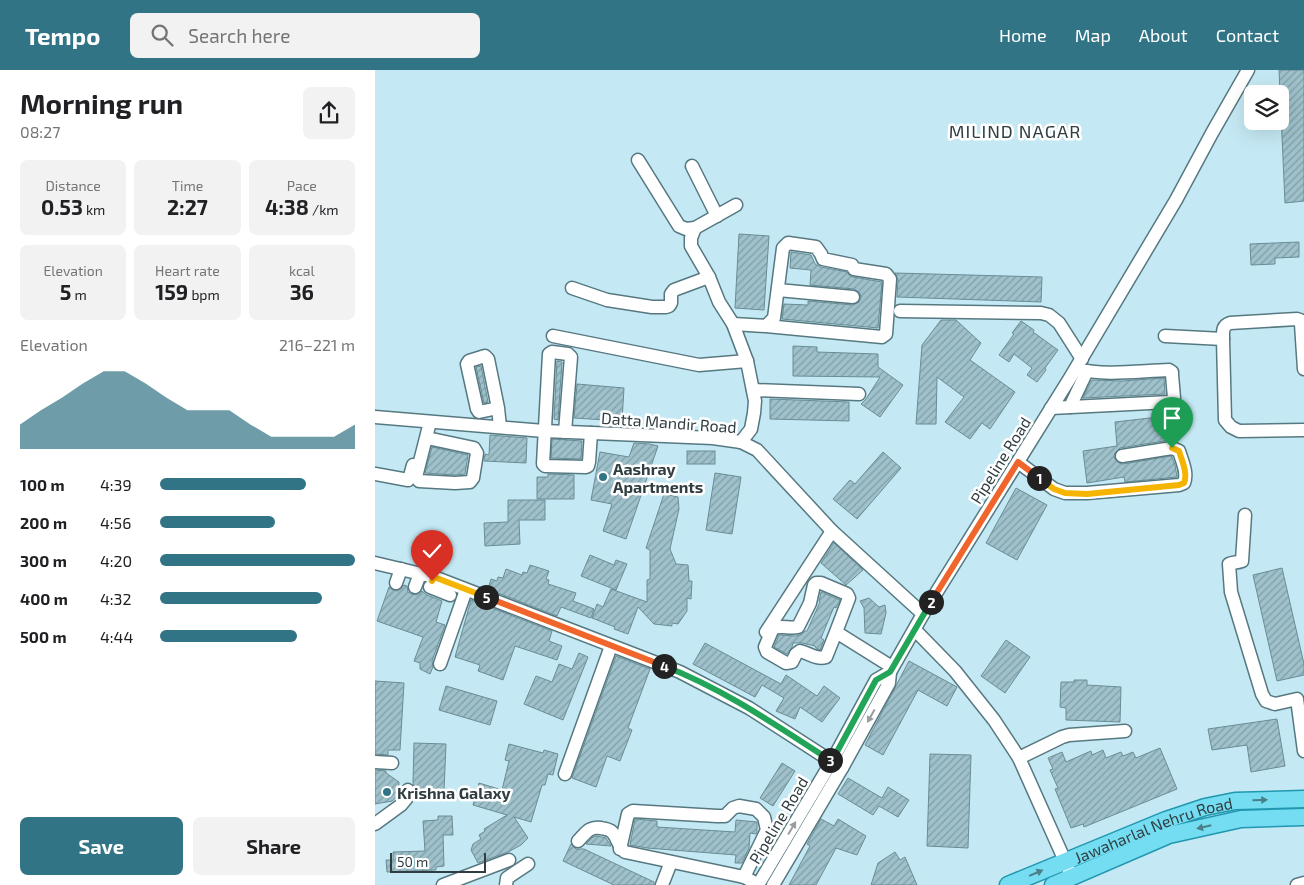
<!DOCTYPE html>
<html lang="en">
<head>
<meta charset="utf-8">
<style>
  body { margin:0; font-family:"Exo 2",sans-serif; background:#f2f2f2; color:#202124; height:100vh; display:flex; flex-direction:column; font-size:19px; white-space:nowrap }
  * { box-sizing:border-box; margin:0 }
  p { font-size:16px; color:#757577 }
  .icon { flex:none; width:28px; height:28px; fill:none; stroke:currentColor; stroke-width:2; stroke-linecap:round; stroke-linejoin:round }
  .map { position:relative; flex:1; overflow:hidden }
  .side { display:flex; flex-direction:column; background:#fff; width:375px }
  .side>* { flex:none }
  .fabs { position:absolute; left:869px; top:15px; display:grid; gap:10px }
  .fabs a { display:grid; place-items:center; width:45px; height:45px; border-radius:8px; background:#fff; box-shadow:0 5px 20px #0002; font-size:25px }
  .scale { position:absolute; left:15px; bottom:12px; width:96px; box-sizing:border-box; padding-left:5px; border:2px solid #303e42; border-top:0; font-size:14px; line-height:18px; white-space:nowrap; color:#303e42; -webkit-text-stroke:4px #fff; paint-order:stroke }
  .pin { position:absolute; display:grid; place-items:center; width:42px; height:42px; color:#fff; margin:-51px -21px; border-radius:50% 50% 50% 0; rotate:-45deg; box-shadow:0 0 5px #0007 }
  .pin .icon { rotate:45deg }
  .km { position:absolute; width:25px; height:25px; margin:-12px; border-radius:50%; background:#222; color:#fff; font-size:14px; line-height:25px; text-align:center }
  .round { display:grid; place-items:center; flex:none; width:52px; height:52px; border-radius:8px; background:#f2f2f2 }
  .overview { display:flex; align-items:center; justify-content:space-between; height:85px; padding:0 20px }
  h1 { font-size:28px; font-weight:700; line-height:38px }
  .stats { display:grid; grid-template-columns:repeat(3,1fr); gap:8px; height:85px; padding:5px 20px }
  .stats div { display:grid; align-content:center; border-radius:8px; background:#f2f2f2; text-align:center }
  .stats b { font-size:21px; font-weight:700 }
  .stats small { font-size:14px; font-weight:400 }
  .stats p { font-size:14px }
  .chart { height:140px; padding:10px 20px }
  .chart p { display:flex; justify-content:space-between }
  .chart svg { width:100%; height:90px; margin-top:5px; fill:#317485; opacity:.7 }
  .button { display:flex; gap:10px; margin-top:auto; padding:10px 20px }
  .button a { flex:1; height:58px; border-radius:8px; background:#317485; color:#fff; font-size:20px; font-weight:700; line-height:58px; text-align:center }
  .button a+a { background:#f2f2f2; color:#202124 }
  ul { padding:0 20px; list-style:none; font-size:16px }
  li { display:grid; grid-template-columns:80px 60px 1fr; align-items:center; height:38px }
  li i { height:12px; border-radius:6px; background:#317485 }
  header { display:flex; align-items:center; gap:30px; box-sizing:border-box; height:70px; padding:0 25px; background:#317485; color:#fff }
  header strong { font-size:24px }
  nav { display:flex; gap:28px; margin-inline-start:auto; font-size:18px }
  .search { width:350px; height:45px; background:#f2f2f2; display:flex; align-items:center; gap:12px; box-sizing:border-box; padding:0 18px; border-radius:8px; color:#757577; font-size:19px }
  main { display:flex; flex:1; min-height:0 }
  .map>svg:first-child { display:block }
  .building { fill:url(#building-hatch); stroke:#6a8c95 }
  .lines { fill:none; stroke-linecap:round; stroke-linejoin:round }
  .minor-casing { stroke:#567881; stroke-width:15 }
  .major-casing { stroke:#2097af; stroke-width:19 }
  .minor { stroke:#fff; stroke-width:12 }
  .major { stroke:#74ddf2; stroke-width:16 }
  .oneway { fill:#989ea0 }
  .oneway2 { fill:#4b7e88 }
  .split-1-casing { stroke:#fff; stroke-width:10 }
  .split-2-casing { stroke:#fff; stroke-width:10 }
  .split-3-casing { stroke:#fff; stroke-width:10 }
  .split-4-casing { stroke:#fff; stroke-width:10 }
  .split-5-casing { stroke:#fff; stroke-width:10 }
  .split-6-casing { stroke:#fff; stroke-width:10 }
  .split-1 { stroke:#f5b400; stroke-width:6 }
  .split-2 { stroke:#f0652b; stroke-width:6 }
  .split-3 { stroke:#22a559; stroke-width:6 }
  .split-4 { stroke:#22a559; stroke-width:6 }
  .split-5 { stroke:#f0652b; stroke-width:6 }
  .split-6 { stroke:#f5b400; stroke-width:6 }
  .poi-dot { fill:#317485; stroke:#fff; stroke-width:2 }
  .labels { text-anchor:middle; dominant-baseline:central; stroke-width:5; stroke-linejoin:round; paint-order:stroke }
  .street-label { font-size:16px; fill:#303e42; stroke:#fff }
  .poi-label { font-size:16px; font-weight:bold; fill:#303e42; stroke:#fff; text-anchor:start }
  .neighbourhood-label { font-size:18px; letter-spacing:1px; fill:#303e42; stroke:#fff }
</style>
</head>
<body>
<header>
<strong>Tempo</strong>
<div class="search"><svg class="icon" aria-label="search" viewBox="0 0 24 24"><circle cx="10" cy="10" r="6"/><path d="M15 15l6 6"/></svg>Search here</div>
<nav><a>Home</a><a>Map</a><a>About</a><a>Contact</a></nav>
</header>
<main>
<section class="side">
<div class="overview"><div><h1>Morning run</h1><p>08:27</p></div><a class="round"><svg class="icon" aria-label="share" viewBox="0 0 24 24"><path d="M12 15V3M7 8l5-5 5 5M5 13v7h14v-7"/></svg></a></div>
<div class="stats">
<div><p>Distance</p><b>0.53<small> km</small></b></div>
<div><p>Time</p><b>2:27</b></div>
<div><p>Pace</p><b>4:38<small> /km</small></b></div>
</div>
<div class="stats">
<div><p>Elevation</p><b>5<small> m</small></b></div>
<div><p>Heart rate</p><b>159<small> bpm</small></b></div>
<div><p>kcal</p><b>36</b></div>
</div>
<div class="chart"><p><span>Elevation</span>216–221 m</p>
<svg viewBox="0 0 160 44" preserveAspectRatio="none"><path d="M0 44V32L10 25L20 19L30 12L40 6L50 6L60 12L70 19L80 25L90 25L100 25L110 32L120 38L130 38L140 38L150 38L160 32V44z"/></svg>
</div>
<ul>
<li><b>100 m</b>4:39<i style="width:75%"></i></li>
<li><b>200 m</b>4:56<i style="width:59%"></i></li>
<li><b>300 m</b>4:20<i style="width:100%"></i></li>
<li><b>400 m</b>4:32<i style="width:83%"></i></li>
<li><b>500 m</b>4:44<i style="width:70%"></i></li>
</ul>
<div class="button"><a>Save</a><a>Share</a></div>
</section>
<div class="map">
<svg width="929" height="815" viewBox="0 0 929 815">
  <defs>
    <pattern id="building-hatch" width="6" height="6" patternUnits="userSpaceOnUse" patternTransform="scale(1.25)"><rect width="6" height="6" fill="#9ec1cb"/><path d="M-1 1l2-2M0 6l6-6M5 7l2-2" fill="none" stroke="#819ea6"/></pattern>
  </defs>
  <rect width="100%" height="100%" fill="#c5e9f4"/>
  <g class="building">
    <polygon points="904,0 929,0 929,131 910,133"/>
    <polygon points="364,164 394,166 389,240 360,238"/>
    <polygon points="924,172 924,187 900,188 900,194 876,195 875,174"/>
    <polygon points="416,182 436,185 440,194 446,197 472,202 474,205 478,207 507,212 503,258 407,249 409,234 433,235 433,231 478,235 484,232 486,228 485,223 479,219 435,215 436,200 415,198"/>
    <polygon points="520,203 667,207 666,232 522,227 523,210"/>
    <polygon points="566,250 581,250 606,273 595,290 640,322 615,359 607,353 595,369 570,352 589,327 562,307 561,354 541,354 547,275"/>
    <polygon points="646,251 659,260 658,262 683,280 670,298 671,300 662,312 652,305 657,298 639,284 634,292 624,285 639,264 637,263"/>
    <polygon points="418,276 442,277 442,282 503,284 503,297 528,315 505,347 486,334 491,329 505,307 418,306"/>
    <polygon points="182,291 187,292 183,350 179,349"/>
    <polygon points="106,296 113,332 109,333 101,297"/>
    <polygon points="789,308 790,324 708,328 717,310 747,311"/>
    <polygon points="202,314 249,318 247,351 199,348"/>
    <polygon points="395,329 474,332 474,351 395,349"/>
    <polygon points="792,346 795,370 745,378 740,383 739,388 744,393 748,394 796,386 797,387 800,395 802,407 750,412 749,407 712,413 708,381 742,376 740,352"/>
    <polygon points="115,365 152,368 151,393 109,391 110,384 114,385"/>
    <polygon points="177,369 207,371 206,389 176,388"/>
    <polygon points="259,373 275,374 283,376 251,469 228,461 237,434 216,430 225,382 254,387"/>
    <polygon points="57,377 93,385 90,404 80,405 50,403"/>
    <rect x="312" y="381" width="28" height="13"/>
    <polygon points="508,382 526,398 482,449 458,429 475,410 480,414"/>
    <polygon points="340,403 366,407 357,464 331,460"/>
    <polygon points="173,404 199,405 199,429 162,429 162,407 173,407"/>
    <polygon points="641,418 672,435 642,490 611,473"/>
    <polygon points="289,424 303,427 304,439 295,479 301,494 313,495 314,511 317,511 316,529 312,528 312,541 303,554 297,553 297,556 279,554 263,537 253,564 239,559 240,557 217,548 222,534 228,537 236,519 272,532 272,510 275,509 275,480 271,478"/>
    <polygon points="133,430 170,430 170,450 144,450 145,474 110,476 109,453 133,452"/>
    <polygon points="459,473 488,500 471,515 446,493"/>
    <polygon points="215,485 239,495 241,490 252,494 241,520 206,506"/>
    <polygon points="155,495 174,501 171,509 174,510 173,514 201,523 198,531 219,539 216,548 186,537 182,546 113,519 116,509 122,511 123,507 128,508 131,499 147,505 148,502 152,503"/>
    <polygon points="907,498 929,594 929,605 902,611 878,505"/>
    <polygon points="29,515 32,516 33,522 37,524 42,525 47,521 52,525 67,531 61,552 70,555 57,591 58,597 55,604 45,599 45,593 39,591 48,567 2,551 14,517 18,520 22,521 26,519"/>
    <polygon points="446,522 465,530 461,538 459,537 446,568 449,570 445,580 441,578 440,576 427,573 418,573 417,577 412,584 399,577 404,565 421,566 427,564 430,561 432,561 445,532 444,532"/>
    <polygon points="494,528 504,537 510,535 511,543 506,564 490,563 489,538 485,531"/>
    <polygon points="96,530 177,561 174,571 187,576 182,590 140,576 128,610 103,601 105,595 80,587"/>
    <polygon points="631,570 655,587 630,623 606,606"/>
    <polygon points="330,573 406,614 411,605 442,626 449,616 465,628 447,652 425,637 420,649 401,641 409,628 387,615 380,627 318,594"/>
    <polygon points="204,583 213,587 188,650 149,634 161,606 177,612 184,594 197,599"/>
    <polygon points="241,586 275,599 253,658 257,660 245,691 232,686 221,717 197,708"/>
    <polygon points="534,591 582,617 572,636 543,620 508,685 490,675"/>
    <polygon points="699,610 712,610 712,615 746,617 745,652 691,650 691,638 685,637 686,612 699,612"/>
    <polygon points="0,611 29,613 25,680 13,680 13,685 0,684"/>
    <polygon points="71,616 122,631 115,655 64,640"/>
    <polygon points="902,649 910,696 876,702 872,675 837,680 833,659"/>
    <polygon points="39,673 71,674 69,721 41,720 38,713"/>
    <polygon points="134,674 168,683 169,680 183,684 178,705 173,704 170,715 167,715 156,752 139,747 153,768 146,775 133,782 103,793 96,780 98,774 106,769 104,765 110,761 109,759 132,745 98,735 104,713 127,720 134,691 130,690"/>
    <polygon points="785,678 802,719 709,757 708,754 696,758 680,719 683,718 675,700 678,699 673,688 687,682 691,692 716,681 717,685 728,680 731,688 746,682 748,686 758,682 761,688"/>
    <polygon points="555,684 596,685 593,778 552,776"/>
    <polygon points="407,693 420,701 398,736 385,728"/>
    <polygon points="0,700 11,701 11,703 24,712 23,726 17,731 0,734"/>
    <polygon points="473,708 507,728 513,717 534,730 523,747 504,736 498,745 463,724"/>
    <polygon points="63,746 77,746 78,765 68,765 69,796 61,797 61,800 12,802 11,790 18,790 18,782 50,781 48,751 63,750"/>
    <polygon points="260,749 282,751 282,757 360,762 361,750 382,752 382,762 381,764 375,763 374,778 367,793 360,793 361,785 272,778 255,775"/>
    <polygon points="446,749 459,756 463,749 491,766 482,785 461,778 441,815 414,815 435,776 432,774"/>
    <polygon points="222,766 231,768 236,776 211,774 218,767"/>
    <polygon points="196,774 201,779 209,779 279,812 279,815 239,815 188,791"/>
    <polygon points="520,782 525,790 530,787 542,815 496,815 503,793"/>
  </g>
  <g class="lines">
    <defs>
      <g id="minor">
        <polyline points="263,90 304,156 311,159 320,158"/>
        <polyline points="317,96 342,146"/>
        <polyline points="361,135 320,158 316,168 316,176 334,207 344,232 358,254 372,291 380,331 379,343 376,359 366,372"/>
        <polyline points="197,218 232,230 277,237 291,237 294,236 296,233 296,224 299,220 334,207"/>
        <polyline points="403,220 478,227"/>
        <polyline points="525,241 666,243 674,245 684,253 707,289"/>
        <polyline points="358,254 391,256 399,248 408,178 413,173 441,177 446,184 448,189 477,195 479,199 511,204 515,209 511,264 507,267 391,256"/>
        <polyline points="178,266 324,295 372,291"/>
        <polyline points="790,266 848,269 850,350 856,357 864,361 929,360"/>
        <path d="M848,269C848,261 847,256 855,253L922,249L925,250L926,254L929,299"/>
        <polyline points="378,320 484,324"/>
        <polyline points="695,337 712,301"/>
        <polyline points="123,338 104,342 102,339 92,294 94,291 110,286 113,289 123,338 125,357"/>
        <path d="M676,338L795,332L799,328L797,305V302L794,300C763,301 731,306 701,299"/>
        <polyline points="0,347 169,361 338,368 366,372 382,380 457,461 548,544"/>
        <polyline points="190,362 196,287 193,284 177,282 174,284 168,394 170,396 211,397 213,396 214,392 216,363"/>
        <polyline points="52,368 99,378 102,383 98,408 95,412 80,413 44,411 41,407 55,352"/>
        <path d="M643,392L679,419L690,423H712L804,415L809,413C813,403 807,391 804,381L797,378L747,386"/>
        <polyline points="0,404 33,410 35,406 38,395"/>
        <path d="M870,445L867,491C862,493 858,492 854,494L856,522L887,624L891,631L900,634L922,629L929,681"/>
        <polyline points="0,493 59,507 305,602 374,638 467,698"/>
        <polyline points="21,513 26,499"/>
        <polyline points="40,517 45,504"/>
        <polyline points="55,517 75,525"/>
        <polyline points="540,560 580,601 619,650 644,688 694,800"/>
        <polyline points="391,562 457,461"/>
        <path d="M461,562L474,528L472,524L446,513H441L439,515L435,533L423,557C415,559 407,555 398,558L390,577L392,582L411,593L417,592L421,584L425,581C434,583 441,590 451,587L461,562L517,597"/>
        <polyline points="65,594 91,520"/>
        <polyline points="644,688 687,667 694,665 750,661"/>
        <polyline points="0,692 17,693"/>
        <polyline points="190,704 236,576"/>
        <polyline points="0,754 26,735 31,729 33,720"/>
        <path d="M203,771C211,763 214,756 226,758C229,759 234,759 237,762C243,768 243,777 250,782L369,807L377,811"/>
        <polyline points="245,779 253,744 258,741 342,746 350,746 358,738 364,736 381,739 389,747 392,760 369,807"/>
        <polyline points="68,815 134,790"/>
        <polyline points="131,815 132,808 153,794"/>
        <polyline points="287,815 296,792"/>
        <polyline points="383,815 457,691 501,610 515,602 548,544 695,308 801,130 837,63 873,0"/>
        <polyline points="398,815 467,698 514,613 515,602"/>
        <polyline points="922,815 929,813"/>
      </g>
      <g id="major">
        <path id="s1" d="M633,815L791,750L830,737L860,731L929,729"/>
        <polyline points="678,815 794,765 866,749 929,747"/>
      </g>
    </defs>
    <use href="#minor" class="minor-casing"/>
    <use href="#major" class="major-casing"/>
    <use href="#minor" class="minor"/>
    <use href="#major" class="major"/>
  </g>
  <defs><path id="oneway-solid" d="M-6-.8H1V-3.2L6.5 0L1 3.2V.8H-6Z" transform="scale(1.25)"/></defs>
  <g class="oneway">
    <use href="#oneway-solid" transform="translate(496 646) rotate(119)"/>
    <use href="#oneway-solid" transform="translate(417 758) rotate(-59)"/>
  </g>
  <g class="oneway2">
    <use href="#oneway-solid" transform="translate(885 730) rotate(-2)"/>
    <use href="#oneway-solid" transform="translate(829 757) rotate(167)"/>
    <use href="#oneway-solid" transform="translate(661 803) rotate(-23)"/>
  </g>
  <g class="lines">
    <defs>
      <path id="split-1" d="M664,408L679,419L690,423L712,424L804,415L809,413C813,403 807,391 804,381L797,378"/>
      <polyline id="split-2" points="556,532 643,392 664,408"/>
      <polyline id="split-3" points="455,690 457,691 501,610 515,602 556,532"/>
      <path id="split-4" d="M289,596C349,619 402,656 455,690"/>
      <polyline id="split-5" points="111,527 289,596"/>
      <polyline id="split-6" points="57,511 59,507 111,527"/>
    </defs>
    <use href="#split-1" class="split-1-casing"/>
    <use href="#split-2" class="split-2-casing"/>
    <use href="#split-3" class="split-3-casing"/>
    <use href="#split-4" class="split-4-casing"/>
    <use href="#split-5" class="split-5-casing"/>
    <use href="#split-6" class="split-6-casing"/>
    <use href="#split-1" class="split-1"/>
    <use href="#split-2" class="split-2"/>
    <use href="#split-3" class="split-3"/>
    <use href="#split-4" class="split-4"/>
    <use href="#split-5" class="split-5"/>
    <use href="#split-6" class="split-6"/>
  </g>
  <g class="poi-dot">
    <circle cx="228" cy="407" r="5"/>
    <circle cx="12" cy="722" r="5"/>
  </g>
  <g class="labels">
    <g class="street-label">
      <text transform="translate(294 352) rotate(4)">Datta Mandir Road</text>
      <text transform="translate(625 390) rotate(-58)">Pipeline Road</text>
      <text transform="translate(403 750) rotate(-59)">Pipeline Road</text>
      <text stroke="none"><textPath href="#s1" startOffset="156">Jawaharlal Nehru Road</textPath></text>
    </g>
    <g class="poi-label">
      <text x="238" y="398">Aashray<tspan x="238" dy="18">Apartments</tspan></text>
      <text x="22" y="722">Krishna Galaxy</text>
    </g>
    <g class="neighbourhood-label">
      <text x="640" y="61">MILIND NAGAR</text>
    </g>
  </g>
</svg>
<div class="fabs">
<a><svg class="icon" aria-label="layers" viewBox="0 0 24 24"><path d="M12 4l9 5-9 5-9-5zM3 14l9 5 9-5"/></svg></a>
</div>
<div class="scale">50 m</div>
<div class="pin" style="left:797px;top:378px;background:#1e9e55"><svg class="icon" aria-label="arrive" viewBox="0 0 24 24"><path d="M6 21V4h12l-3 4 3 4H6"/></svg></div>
<div class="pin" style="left:57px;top:511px;background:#d93025"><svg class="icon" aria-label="check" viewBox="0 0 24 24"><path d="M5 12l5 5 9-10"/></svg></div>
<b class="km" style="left:664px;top:408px">1</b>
<b class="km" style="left:556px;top:532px">2</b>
<b class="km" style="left:455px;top:690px">3</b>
<b class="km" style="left:289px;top:596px">4</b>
<b class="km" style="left:111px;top:527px">5</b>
</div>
</main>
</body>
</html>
